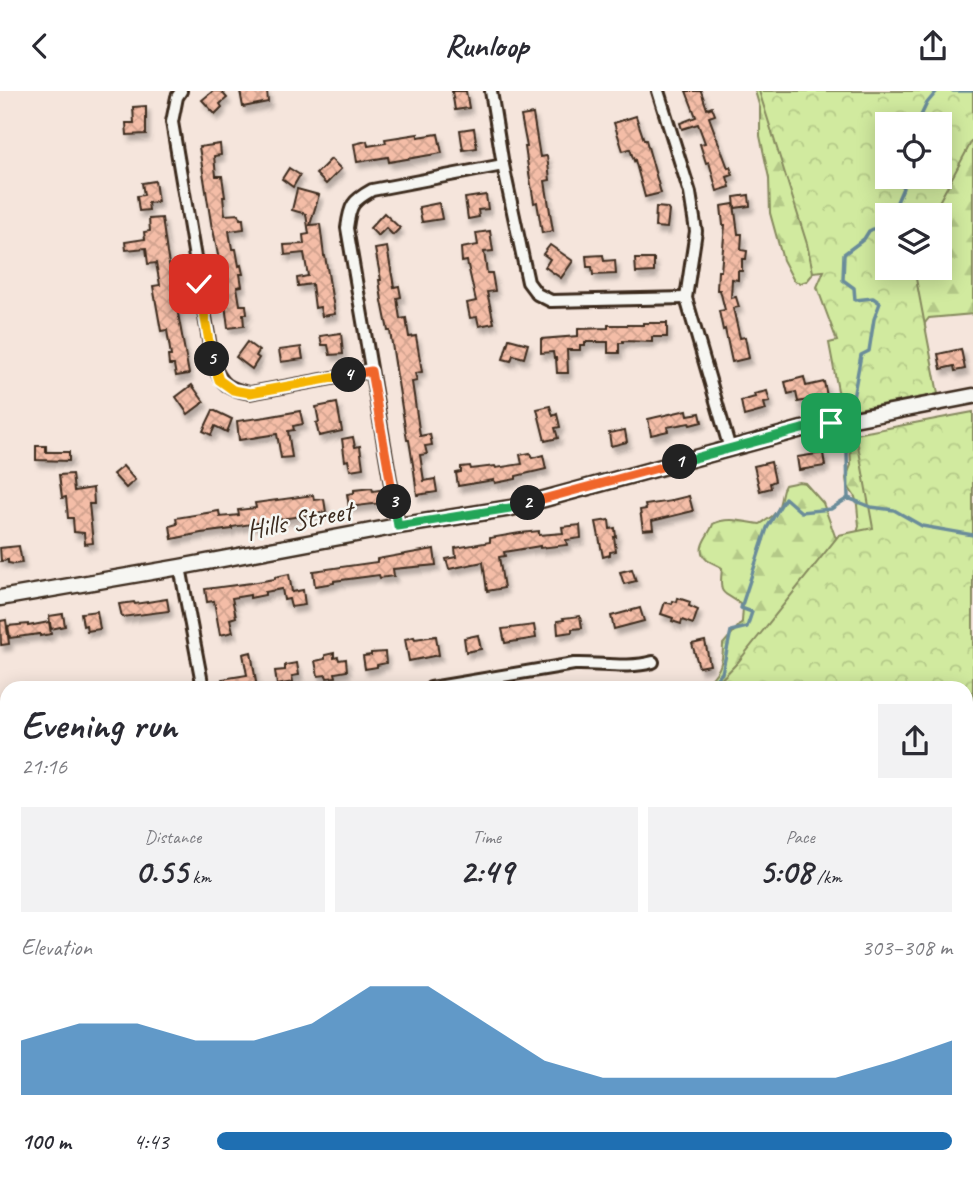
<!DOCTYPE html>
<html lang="en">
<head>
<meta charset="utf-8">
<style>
  body { margin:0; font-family:Caveat,sans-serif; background:#f2f2f3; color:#2b2b33; height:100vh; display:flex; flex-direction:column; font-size:26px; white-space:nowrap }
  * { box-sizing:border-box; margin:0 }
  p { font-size:23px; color:#7c7c81 }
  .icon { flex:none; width:38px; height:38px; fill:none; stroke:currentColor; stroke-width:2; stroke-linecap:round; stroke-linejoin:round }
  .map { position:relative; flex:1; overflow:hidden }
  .details { position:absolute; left:0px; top:590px; width:973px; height:502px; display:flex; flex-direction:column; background:#fff; border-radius:21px 21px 0 0; box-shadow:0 4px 18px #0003 }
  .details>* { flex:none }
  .tools { position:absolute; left:875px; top:21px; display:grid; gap:14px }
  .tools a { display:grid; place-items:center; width:77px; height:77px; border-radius:0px; background:#fff; box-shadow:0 4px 18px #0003; font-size:35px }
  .pin { position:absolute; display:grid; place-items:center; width:60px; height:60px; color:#fff; margin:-30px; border-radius:14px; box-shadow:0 4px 10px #0006 }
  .km { position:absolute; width:35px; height:35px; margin:-18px; border-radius:50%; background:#222; color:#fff; font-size:19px; line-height:35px; text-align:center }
  .round { display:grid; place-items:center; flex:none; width:74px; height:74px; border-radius:0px; background:#f2f2f3 }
  .head { display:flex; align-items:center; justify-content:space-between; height:119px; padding:0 21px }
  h1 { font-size:38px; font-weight:700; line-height:52px }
  .figures { display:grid; grid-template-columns:repeat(3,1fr); gap:10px; height:119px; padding:7px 21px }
  .figures div { display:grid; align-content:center; border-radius:0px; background:#f2f2f3; text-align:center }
  .figures b { font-size:35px; font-weight:700 }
  .figures small { font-size:19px; font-weight:400 }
  .figures p { font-size:19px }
  .chart { height:196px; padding:14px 21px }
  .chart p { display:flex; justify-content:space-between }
  .chart svg { width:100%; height:126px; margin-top:7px; fill:#1f6fb2; opacity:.7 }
  ul { padding:0 21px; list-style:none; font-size:23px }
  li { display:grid; grid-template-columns:112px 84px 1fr; align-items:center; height:52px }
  li i { height:18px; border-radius:9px; background:#1f6fb2 }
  header { display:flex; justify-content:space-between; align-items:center; height:91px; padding:0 21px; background:#fff; font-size:32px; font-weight:700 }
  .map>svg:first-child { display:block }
  .forest { fill:url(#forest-firs); stroke:#868a5e; stroke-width:2 }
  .park { fill:url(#park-crowns); stroke:#868a5e; stroke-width:2; fill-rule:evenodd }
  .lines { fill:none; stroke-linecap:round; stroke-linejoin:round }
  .stream { stroke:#6a8c9a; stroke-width:3.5 }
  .building { fill:url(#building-cross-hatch); stroke:#3b2a1e; stroke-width:2; filter:url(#shadow) }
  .minor-casing { stroke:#3b2a1e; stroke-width:16 }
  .tertiary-casing { stroke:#3b2a1e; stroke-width:19 }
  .path { stroke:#3b2a1e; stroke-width:2; stroke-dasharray:5 5; stroke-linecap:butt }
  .minor { stroke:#f6f6f2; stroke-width:10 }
  .tertiary { stroke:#f6f6f2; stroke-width:14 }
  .split-1-casing { stroke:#fff; stroke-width:14 }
  .split-2-casing { stroke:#fff; stroke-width:14 }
  .split-3-casing { stroke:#fff; stroke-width:14 }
  .split-4-casing { stroke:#fff; stroke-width:14 }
  .split-5-casing { stroke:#fff; stroke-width:14 }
  .split-6-casing { stroke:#fff; stroke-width:14 }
  .split-1 { stroke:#22a559; stroke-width:9 }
  .split-2 { stroke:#f0652b; stroke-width:9 }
  .split-3 { stroke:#22a559; stroke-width:9 }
  .split-4 { stroke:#f0652b; stroke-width:9 }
  .split-5 { stroke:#f5b400; stroke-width:9 }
  .split-6 { stroke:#f5b400; stroke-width:9 }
  .labels { text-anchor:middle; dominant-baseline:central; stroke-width:5; stroke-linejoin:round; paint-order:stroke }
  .street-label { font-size:28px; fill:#3b2a1e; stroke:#f6f6f2 }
</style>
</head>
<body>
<header><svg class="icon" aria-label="back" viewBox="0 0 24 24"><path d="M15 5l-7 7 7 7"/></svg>Runloop<svg class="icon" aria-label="share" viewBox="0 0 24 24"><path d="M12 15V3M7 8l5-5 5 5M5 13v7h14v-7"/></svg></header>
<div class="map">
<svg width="973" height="1091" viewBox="0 0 973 1091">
  <defs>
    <pattern id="forest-firs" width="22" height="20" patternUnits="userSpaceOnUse" patternTransform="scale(1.75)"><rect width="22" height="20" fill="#d1ea9f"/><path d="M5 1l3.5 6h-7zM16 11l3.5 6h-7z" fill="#b4c988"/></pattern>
    <pattern id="park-crowns" width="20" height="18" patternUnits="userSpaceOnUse" patternTransform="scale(1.75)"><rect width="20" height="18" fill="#d1ea9f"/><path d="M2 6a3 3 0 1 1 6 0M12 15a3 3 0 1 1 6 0" fill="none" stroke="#b4c988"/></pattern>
    <pattern id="building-cross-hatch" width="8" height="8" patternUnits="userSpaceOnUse" patternTransform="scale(1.75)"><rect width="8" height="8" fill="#f4bda7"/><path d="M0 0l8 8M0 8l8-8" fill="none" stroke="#d2a38f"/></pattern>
    <filter id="shadow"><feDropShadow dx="3" dy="5.5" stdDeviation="2" flood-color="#0004"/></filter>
  </defs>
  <rect width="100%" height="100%" fill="#f5e5dc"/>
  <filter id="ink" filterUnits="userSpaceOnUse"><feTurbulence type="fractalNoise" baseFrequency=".0143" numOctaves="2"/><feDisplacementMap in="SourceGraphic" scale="14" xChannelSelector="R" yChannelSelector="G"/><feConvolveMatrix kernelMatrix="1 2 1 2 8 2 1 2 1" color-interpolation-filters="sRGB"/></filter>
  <g filter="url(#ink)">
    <g class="forest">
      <polygon points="755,0 850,0 828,136 812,184 807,190 800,192 794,190 783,169 770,122 769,87 760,45 760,17"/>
      <polygon points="973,42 973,223 929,227 925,232 924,240 897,177 940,177 940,124 917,124 940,86"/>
      <path d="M973,322V856L966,597H702C719,582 723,575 723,553L742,531L743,516C726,497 718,512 722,477C717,473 711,472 707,469C693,457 710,444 713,433C727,425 745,431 760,433C770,427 778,423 780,411C782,404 781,400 785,394L799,391L805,392L823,412L835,445L840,450L857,442L859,435L857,414L855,406L847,394L846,387L851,374L850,352C867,338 947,327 973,322Z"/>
      <polygon points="0,785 7,809 7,877 0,867"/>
    </g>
    <g class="park">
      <path d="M759,0H973V48L932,124H887V177H914L938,303L842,321L829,252L837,250L817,196L824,180L813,181L807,153ZM940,33V86H887V33Z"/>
      <polygon points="973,321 973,1091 32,1091 34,1085 966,1085 966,597 713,597 738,571 839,444 873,437 856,343"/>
    </g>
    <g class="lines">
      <g class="stream">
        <polyline points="953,0 972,0"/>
        <polyline points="917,33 927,12 937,0"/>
        <polyline points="888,124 894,118 903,97 900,86"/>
        <polyline points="851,318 861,264 869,260 874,228 880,212 873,207 855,209 854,197 843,189 844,163 864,148 869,140 879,135 887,125"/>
        <polyline points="848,407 847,361 849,347"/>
        <polyline points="707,597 722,582 731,540 747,536 752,521 741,517 767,437 785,407 801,421 831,418 848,407 871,416 894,419 922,435 973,444"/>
        <polyline points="590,1085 591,1089 596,1091"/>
        <polyline points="28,1091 30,1085"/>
      </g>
    </g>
    <g class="building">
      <polygon points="213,0 221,0 227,7 220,13 222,16 215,23 202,9"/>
      <polygon points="240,0 267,0 268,11 243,16"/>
      <polygon points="452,0 466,0 469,17 455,19"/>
      <polygon points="686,0 701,0 707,18 712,16 715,24 709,26 728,77 730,76 733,84 727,86 730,96 717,100 709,71 706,72 700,53 705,52 698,33 682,38 680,32 696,26"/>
      <polygon points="146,15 146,43 127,44 126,32 134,32 133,16"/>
      <polygon points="533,23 540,66 547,65 550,89 545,90 553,140 542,142 537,111 534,112 528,76 525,56 527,56 521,25"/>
      <polygon points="636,25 644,49 646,49 661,102 645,106 635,69 634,70 630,58 623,60 614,32"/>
      <polygon points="474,37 477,57 463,59 460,39"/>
      <polygon points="418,43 418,46 438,43 442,62 389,71 388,66 357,71 354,53 367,50 368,55 386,52 385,48"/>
      <polygon points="220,53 221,64 214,65 216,85 222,85 225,106 223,106 225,124 239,123 240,128 243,128 244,138 229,140 232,158 236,158 239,175 241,174 243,183 240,183 242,195 237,196 240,214 246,214 247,223 243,223 244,235 228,237 220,175 213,138 212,138 199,56"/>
      <polygon points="331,68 341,78 326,93 316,83"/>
      <polygon points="289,77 300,84 293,96 282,88"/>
      <polygon points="155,90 158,111 148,112 149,119 139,120 137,105 144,104 142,92"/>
      <polygon points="297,98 319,104 310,134 320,133 324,165 325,165 335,223 322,225 320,216 315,217 312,193 298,195 297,187 308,185 304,162 285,164 284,154 304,153 303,144 309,143 306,123 292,119"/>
      <polygon points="486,104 488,118 478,119 479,126 468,128 465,107"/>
      <polygon points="749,104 750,115 735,117 734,106"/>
      <polygon points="439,112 442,128 422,131 419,116"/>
      <polygon points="734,113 738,143 742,143 741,159 747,160 746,168 742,168 742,180 738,180 738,189 732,188 731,207 736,206 739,216 733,217 740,247 745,246 749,267 732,271 725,238 723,239 719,220 725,219 720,199 717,199 718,180 721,180 725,134 723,134 721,115"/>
      <polygon points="656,116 667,117 669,120 667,137 655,136"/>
      <polygon points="384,122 400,137 393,144 386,137 378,145 370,137"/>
      <polygon points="162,127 167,162 189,283 176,285 174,274 169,274 168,265 171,265 167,239 161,240 153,195 160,194 156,172 148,173 146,157 126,159 125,151 145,148 144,141 150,140 149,128"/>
      <polygon points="490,140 493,160 484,161 487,182 492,182 495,200 487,201 494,232 479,235 477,226 470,227 467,212 476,210 467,170 462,171 461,157 478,154 476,142"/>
      <polygon points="550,154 573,170 561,187 545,176 550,168 543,163"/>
      <polygon points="387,156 394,196 399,195 401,206 397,207 400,228 406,227 409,246 416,245 422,281 415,282 417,290 412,291 420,345 430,343 432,354 425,355 427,363 420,364 424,390 435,388 437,401 417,404 414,380 409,349 407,349 390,240 388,240 382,210 379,189 381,189 375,158"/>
      <polygon points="603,164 604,170 615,169 616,183 593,184 592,176 587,176 586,165"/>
      <polygon points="635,168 654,168 654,181 636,182"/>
      <polygon points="643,232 667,232 667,246 652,246 652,251 623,250 623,252 619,252 619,262 608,262 608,251 585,251 585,254 580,254 580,259 567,259 568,282 557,282 556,267 554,267 553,261 541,262 541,248 578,245 578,238 608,237 608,234 643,234"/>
      <polygon points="341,242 343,263 330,264 328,254 322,254 320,245"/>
      <polygon points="509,248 528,253 524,267 513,264 511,270 503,268"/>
      <polygon points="247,251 259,260 256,265 259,267 252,278 236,266"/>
      <polygon points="301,256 303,268 281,271 279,259"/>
      <polygon points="961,258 965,278 955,280 954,275 941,278 938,263"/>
      <polygon points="804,286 806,295 824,291 827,305 798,311 796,301 788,303 785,291"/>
      <polygon points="192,294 204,311 188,323 176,306"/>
      <polygon points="767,300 770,311 764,312 766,319 744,325 741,310 755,306 754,303"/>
      <polygon points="337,312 342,340 319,345 316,332 319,331 316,316"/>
      <polygon points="550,315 553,325 557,323 560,336 555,337 558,347 545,350 537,318"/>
      <polygon points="213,319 232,328 227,341 215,335 211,344 203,340"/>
      <polygon points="687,319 688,324 700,322 702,331 690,334 689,332 667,336 668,340 651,344 648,328"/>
      <polygon points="300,320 303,333 293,335 294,339 288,340 292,366 281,367 277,343 239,349 237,330 266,326"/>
      <polygon points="625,339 627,351 611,355 609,342"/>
      <polygon points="353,346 355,356 360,355 363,377 350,379 348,369 345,370 342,348"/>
      <polygon points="36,355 46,355 46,361 69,361 69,370 36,369"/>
      <polygon points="530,362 532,367 543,364 546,378 516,385 516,388 495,392 494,389 458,395 456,382 461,381 461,376 470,375 471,378 495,375 496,377 522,373 520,364"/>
      <polygon points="823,362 825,375 799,379 797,366"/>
      <polygon points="771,371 775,390 770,392 771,397 760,400 754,375"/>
      <polygon points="123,375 135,389 126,397 113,383"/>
      <polygon points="72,383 74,400 93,397 94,413 89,413 93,452 85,453 84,442 74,441 73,427 68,427 66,406 62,407 59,384"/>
      <polygon points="372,397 373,400 380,399 382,412 349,416 347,403 354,402 354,399"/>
      <polygon points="313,404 314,409 324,408 326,421 232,436 232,438 201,442 172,448 170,435 177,433 176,427 219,420 220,426 239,424 238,419 256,417 255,412"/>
      <polygon points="689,405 693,420 652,430 653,438 643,439 640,419 646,418 645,414 672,410 672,409"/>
      <polygon points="609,429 610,438 615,437 616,446 614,446 616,460 610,461 610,464 603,466 596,431"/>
      <polygon points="580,434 581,447 566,449 567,454 540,457 540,455 504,461 505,465 499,466 504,497 487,500 483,471 449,478 446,468 456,466 455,457 490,451 490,447 520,442 539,440 539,444 563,442 562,436"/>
      <polygon points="19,455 22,472 14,473 8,472 8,469 1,470 0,457"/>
      <polygon points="434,458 436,474 393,478 394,485 380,487 379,484 334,490 334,492 315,495 313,480 377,471 377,468"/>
      <polygon points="632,478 636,490 624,493 620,481"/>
      <polygon points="289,483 292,501 303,499 305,514 291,516 289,508 284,509 282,498 265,501 265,504 250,507 250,504 232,507 236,526 230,528 233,541 220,544 214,510 207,511 205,498 251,492 275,488 275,486"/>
      <polygon points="678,507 690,511 689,515 698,519 693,533 682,529 681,533 672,530 673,527 661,523 665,511 672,513 673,510 677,511"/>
      <polygon points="167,508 169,520 122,526 119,513 134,511 135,513"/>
      <polygon points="640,517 644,530 614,538 611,525"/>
      <polygon points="97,520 100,538 87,540 86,534 83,535 81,522"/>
      <polygon points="63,523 65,535 51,538 49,525"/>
      <polygon points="580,525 582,537 572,538 572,541 558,543 557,530 564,529 563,527"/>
      <polygon points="6,529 9,553 1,554 0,530"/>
      <polygon points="49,531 51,543 40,545 40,543 10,547 8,535 28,533 28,535"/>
      <polygon points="534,534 536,547 505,552 502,538"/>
      <polygon points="478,544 481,558 466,561 464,547"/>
      <polygon points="436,545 439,564 409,570 405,548 414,546 415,548"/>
      <polygon points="705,550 710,574 699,576 692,553"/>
      <polygon points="251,561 257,597 223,597 222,588 247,584 243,563"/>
      <polygon points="385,561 386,572 377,574 377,576 365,578 363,565 371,564 371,562"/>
      <polygon points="334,562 334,567 338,566 339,569 346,568 347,580 335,582 336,586 327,587 326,584 318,585 315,570 325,568 325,564"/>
      <polygon points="297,572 299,584 292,585 293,591 277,594 275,580 285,579 285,574"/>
    </g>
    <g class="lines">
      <defs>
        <g id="minor">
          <path d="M181,0L177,6L172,31L213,273C222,294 228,298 250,302L371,280"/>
          <polyline points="491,0 503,74 528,191 537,203 551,210 686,207"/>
          <polyline points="658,0 690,102 696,140 686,207 730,358"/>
          <path d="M398,435L347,137C350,114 352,110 372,99L503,74"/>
          <polyline points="180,476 203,597"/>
          <path d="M431,597L574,573C601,572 627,578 653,571"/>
          <polyline points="0,673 7,671"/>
        </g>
        <polyline id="tertiary" points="0,507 180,476 398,435 511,417 802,338 973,305"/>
      </defs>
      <use href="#minor" class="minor-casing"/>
      <use href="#tertiary" class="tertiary-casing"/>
      <g class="path">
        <polyline points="966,807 973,803"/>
        <polyline points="966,877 973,869"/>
        <polyline points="813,1085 820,1091"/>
      </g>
      <use href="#minor" class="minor"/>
      <use href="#tertiary" class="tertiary"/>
    </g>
  </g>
  <g class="lines" filter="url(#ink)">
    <defs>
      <polyline id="split-1" points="680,371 802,338 831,332"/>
      <polyline id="split-2" points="528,412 680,371"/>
      <polyline id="split-3" points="394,411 398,435 510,417 528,412"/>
      <polyline id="split-4" points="349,284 371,280 394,411"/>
      <polyline id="split-5" points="212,268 219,289 233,299 250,302 349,284"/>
      <polyline id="split-6" points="199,193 212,268"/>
    </defs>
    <use href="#split-1" class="split-1-casing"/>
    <use href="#split-2" class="split-2-casing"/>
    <use href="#split-3" class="split-3-casing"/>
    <use href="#split-4" class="split-4-casing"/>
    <use href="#split-5" class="split-5-casing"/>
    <use href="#split-6" class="split-6-casing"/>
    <use href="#split-1" class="split-1"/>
    <use href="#split-2" class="split-2"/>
    <use href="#split-3" class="split-3"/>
    <use href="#split-4" class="split-4"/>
    <use href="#split-5" class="split-5"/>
    <use href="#split-6" class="split-6"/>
  </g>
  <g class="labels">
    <g class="street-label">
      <text transform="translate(299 429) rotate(-11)">Hills Street</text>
    </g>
  </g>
</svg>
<div class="tools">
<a><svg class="icon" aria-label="locate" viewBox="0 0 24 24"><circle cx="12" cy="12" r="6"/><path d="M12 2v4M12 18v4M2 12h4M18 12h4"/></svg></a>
<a><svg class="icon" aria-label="layers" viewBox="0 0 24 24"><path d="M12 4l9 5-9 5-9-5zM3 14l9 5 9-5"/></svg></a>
</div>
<div class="pin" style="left:831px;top:332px;background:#1e9e55"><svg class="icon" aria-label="arrive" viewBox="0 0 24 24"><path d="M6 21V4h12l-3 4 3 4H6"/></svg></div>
<div class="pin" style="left:199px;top:193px;background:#d93025"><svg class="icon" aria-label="check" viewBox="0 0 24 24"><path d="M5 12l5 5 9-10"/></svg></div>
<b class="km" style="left:680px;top:371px">1</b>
<b class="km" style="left:528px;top:412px">2</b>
<b class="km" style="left:394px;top:411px">3</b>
<b class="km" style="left:349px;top:284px">4</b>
<b class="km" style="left:212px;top:268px">5</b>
<section class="details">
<div class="head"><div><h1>Evening run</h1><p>21:16</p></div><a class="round"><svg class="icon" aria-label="share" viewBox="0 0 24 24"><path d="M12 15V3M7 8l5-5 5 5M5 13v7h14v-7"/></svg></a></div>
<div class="figures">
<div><p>Distance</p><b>0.55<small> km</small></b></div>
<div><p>Time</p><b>2:49</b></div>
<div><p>Pace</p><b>5:08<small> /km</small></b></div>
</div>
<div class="chart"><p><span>Elevation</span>303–308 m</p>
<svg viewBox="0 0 160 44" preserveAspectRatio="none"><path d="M0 44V25L10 19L20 19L30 25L40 25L50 19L60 6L70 6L80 19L90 32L100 38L110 38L120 38L130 38L140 38L150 32L160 25V44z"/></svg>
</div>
<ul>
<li><b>100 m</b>4:43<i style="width:100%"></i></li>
</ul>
</section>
</div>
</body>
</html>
